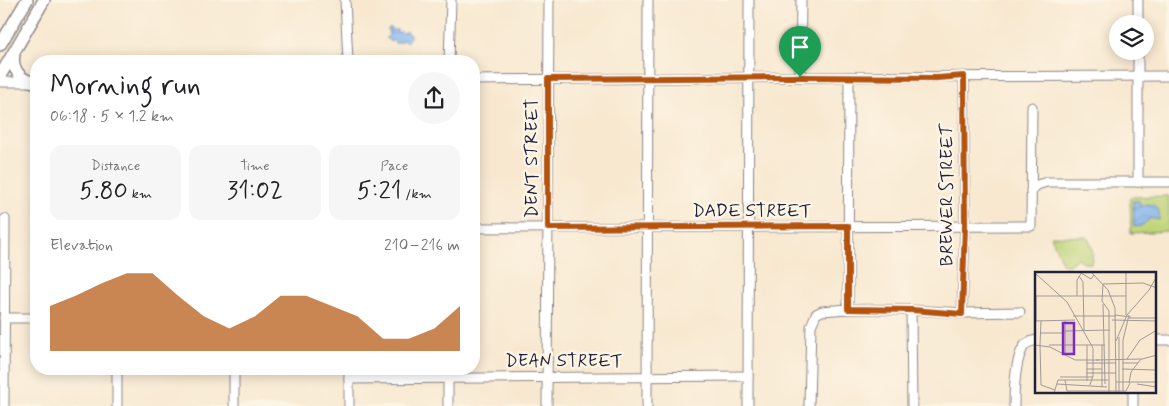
<!DOCTYPE html>
<html lang="en">
<head>
<meta charset="utf-8">
<style>
  body { margin:0; font-family:Mynerve,sans-serif; background:#f6f6f6; color:#202124; height:100vh; display:flex; flex-direction:column; font-size:19px; white-space:nowrap }
  * { box-sizing:border-box; margin:0 }
  p { font-size:16px; color:#757577 }
  .icon { flex:none; width:28px; height:28px; fill:none; stroke:currentColor; stroke-width:2; stroke-linecap:round; stroke-linejoin:round }
  .map { position:relative; flex:1; overflow:hidden }
  .details { position:absolute; left:30px; top:55px; width:450px; height:320px; display:flex; flex-direction:column; background:#fff; border-radius:20px; box-shadow:0 2px 12px #0003 }
  .details>* { flex:none }
  .controls { position:absolute; left:1109px; top:15px; display:grid; gap:10px }
  .controls a { display:grid; place-items:center; width:45px; height:45px; border-radius:50%; background:#fff; box-shadow:0 2px 12px #0003; font-size:25px }
  .pin { position:absolute; display:grid; place-items:center; width:42px; height:42px; color:#fff; margin:-51px -21px; border-radius:50% 50% 50% 0; rotate:-45deg; box-shadow:0 0 5px #0007 }
  .pin .icon { rotate:45deg }
  .round { display:grid; place-items:center; flex:none; width:52px; height:52px; border-radius:26px; background:#f6f6f6 }
  .head { display:flex; align-items:center; justify-content:space-between; height:85px; padding:0 20px }
  h1 { font-size:28px; font-weight:600; line-height:38px }
  .figures { display:grid; grid-template-columns:repeat(3,1fr); gap:8px; height:85px; padding:5px 20px }
  .figures div { display:grid; align-content:center; border-radius:12px; background:#f6f6f6; text-align:center }
  .figures b { font-size:25px; font-weight:600 }
  .figures small { font-size:14px; font-weight:400 }
  .figures p { font-size:14px }
  .chart { height:140px; padding:10px 20px }
  .chart p { display:flex; justify-content:space-between }
  .chart svg { width:100%; height:90px; margin-top:5px; fill:#b45309; opacity:.7 }
  .map>svg:first-child { display:block }
  .green { fill:#bed377; stroke:#707a59 }
  .water { fill:url(#water-waves); stroke:#526b95 }
  .lines { fill:none; stroke-linecap:round; stroke-linejoin:round }
  .minor-casing { stroke:#8d8586; stroke-width:11 }
  .major-casing { stroke:#8d8586; stroke-width:14 }
  .minor { stroke:#fff; stroke-width:9 }
  .major { stroke:#fff; stroke-width:11 }
  .route-casing { stroke:#fff; stroke-width:10 }
  .route { stroke:#b45309; stroke-width:6 }
  .labels { text-anchor:middle; dominant-baseline:central; stroke-width:5; stroke-linejoin:round; paint-order:stroke }
  .street-label { font-size:18px; fill:#22223b; stroke:#fcf5e5 }
  .inset-road { fill:none; stroke:#a29994; stroke-width:1 }
  .view { fill:#7b2cbf; fill-opacity:0.15; stroke:#7b2cbf; stroke-width:2.5 }
  .inset-edge { fill:none; stroke:#22223b; stroke-width:2.5 }
</style>
</head>
<body>
<div class="map">
<svg width="1169" height="406" viewBox="0 0 1169 406">
  <defs>
    <pattern id="water-waves" width="16" height="10" patternUnits="userSpaceOnUse" patternTransform="scale(1.25)"><rect width="16" height="10" fill="#82b4ef"/><path d="M0 5q4-4 8 0t8 0" fill="none" stroke="#709ace"/></pattern>
  </defs>
  <rect width="100%" height="100%" fill="#fcf5e5"/>
  <filter id="ink" filterUnits="userSpaceOnUse"><feTurbulence type="fractalNoise" baseFrequency=".02" numOctaves="2"/><feDisplacementMap in="SourceGraphic" scale="10" xChannelSelector="R" yChannelSelector="G"/><feConvolveMatrix kernelMatrix="1 2 1 2 8 2 1 2 1" color-interpolation-filters="sRGB"/></filter>
  <filter id="wash" filterUnits="userSpaceOnUse"><feTurbulence type="fractalNoise" baseFrequency=".0096" numOctaves="4" result="noise"/><feDisplacementMap in="SourceGraphic" scale="20" xChannelSelector="R" yChannelSelector="G"/><feGaussianBlur stdDeviation="1.12" result="paint"/><feColorMatrix in="noise" values="0 0 0 0 0 0 0 0 0 0 0 0 0 0 0 0 0 1.4 0 .05"/><feComposite in="paint" operator="in"/></filter>
  <g filter="url(#wash)">
    <rect width="100%" height="100%" fill="#f8e8d0"/>
    <g class="green">
      <polygon points="1169,196 1169,231 1131,233 1130,197"/>
      <path d="M1051,236L1087,237C1093,246 1094,252 1091,263H1084L1077,258L1069,265H1063Z"/>
    </g>
    <g class="water">
      <polygon points="390,27 394,31 396,29 399,33 401,31 403,33 406,31 411,36 406,42 403,40 399,43 398,42 396,44 393,40 390,42 386,38 389,35 388,29"/>
      <polygon points="1133,201 1139,201 1141,207 1147,204 1154,205 1159,211 1159,220 1151,218 1141,226 1134,227"/>
    </g>
  </g>
  <g filter="url(#ink)">
    <g class="lines">
      <defs>
        <g id="minor">
          <polyline points="345,0 348,61"/>
          <polyline points="1138,0 1138,24"/>
          <polyline points="1138,51 1138,182"/>
          <polyline points="449,61 451,0"/>
          <polyline points="800,77 801,0"/>
          <polyline points="474,80 800,77 1169,76"/>
          <polyline points="0,82 30,82"/>
          <polyline points="1031,191 1037,185 1047,182 1169,182"/>
          <polyline points="474,228 1031,226 1032,107"/>
          <polyline points="848,309 849,77"/>
          <polyline points="911,310 912,406"/>
          <polyline points="962,313 965,226 964,76"/>
          <polyline points="4,318 36,318"/>
          <polyline points="1155,340 1169,340"/>
          <polyline points="349,379 748,376"/>
          <polyline points="1133,392 1133,406"/>
          <polyline points="4,406 5,219"/>
          <polyline points="117,406 117,369"/>
          <polyline points="234,406 234,369"/>
          <polyline points="349,406 349,369"/>
          <polyline points="448,406 448,369"/>
          <polyline points="547,406 549,0"/>
          <polyline points="647,406 648,0"/>
          <polyline points="748,406 749,0"/>
          <polyline points="809,406 811,326 816,314 822,311 848,309 911,310 962,313 1020,312"/>
          <path d="M1014,406C1014,391 1015,355 1026,344C1029,342 1033,341 1036,340"/>
        </g>
        <g id="major">
          <polyline points="0,45 27,0"/>
          <path d="M14,54C11,68 20,81 35,82"/>
          <polyline points="0,76 44,0"/>
        </g>
      </defs>
      <use href="#minor" class="minor-casing"/>
      <use href="#major" class="major-casing"/>
      <use href="#minor" class="minor"/>
      <use href="#major" class="major"/>
    </g>
  </g>
  <g class="lines" filter="url(#ink)">
    <defs>
      <polygon id="route" points="964,76 965,226 962,314 912,310 848,309 848,226 548,228 548,79 800,77 937,78"/>
    </defs>
    <use href="#route" class="route-casing"/>
    <use href="#route" class="route"/>
  </g>
  <g class="labels">
    <g class="street-label">
      <text transform="translate(532 158) rotate(-90)">DENT STREET</text>
      <text transform="translate(947 195) rotate(-90)">BREWER STREET</text>
      <text x="752" y="211">DADE STREET</text>
      <text x="564" y="361">DEAN STREET</text>
    </g>
  </g>
  <g transform="translate(1035 272)">
    <rect width="121" height="121" fill="#f8e8d0"/>
    <path class="inset-road" d="M56,0L73,18L80,36L81,121M0,1L32,30L58,76V104L55,113M46,1L56,7L59,3M44,4L48,10L49,58M68,12L108,11L122,16M68,12L67,29L74,39V121M0,24H91V0M42,24V8L47,0M91,24V43M68,32L70,112M80,43L96,45M38,44H81M94,46H122M77,48L122,49M0,49L40,48M1,49V24M30,49V83M30,59L75,58M5,61H30M84,65V121M81,69L92,43L114,18L122,4M0,73L15,75L40,88H64M5,73L6,49M5,73L6,113L20,118M14,73H70M52,73V109M67,73V115M92,87L105,68L122,58M61,88L107,87L122,83M51,91H81M87,91H103M51,97H67M87,97L122,98M51,101H81M25,105H58M30,108L32,119H91L95,111M81,110H122M94,111L96,100L106,87M22,112L72,115M102,112L122,115M88,119V68L94,43M19,121L23,108H73"/>
    <path class="view" d="M28,51H39V82H28Z"/>
    <rect width="121" height="121" class="inset-edge"/>
  </g>
</svg>
<div class="controls">
<a><svg class="icon" aria-label="layers" viewBox="0 0 24 24"><path d="M12 4l9 5-9 5-9-5zM3 14l9 5 9-5"/></svg></a>
</div>
<div class="pin" style="left:800px;top:77px;background:#1e9e55"><svg class="icon" aria-label="arrive" viewBox="0 0 24 24"><path d="M6 21V4h12l-3 4 3 4H6"/></svg></div>
<section class="details">
<div class="head"><div><h1>Morning run</h1><p>06:18 · 5 × 1.2 km</p></div><a class="round"><svg class="icon" aria-label="share" viewBox="0 0 24 24"><path d="M12 15V3M7 8l5-5 5 5M5 13v7h14v-7"/></svg></a></div>
<div class="figures">
<div><p>Distance</p><b>5.80<small> km</small></b></div>
<div><p>Time</p><b>31:02</b></div>
<div><p>Pace</p><b>5:21<small> /km</small></b></div>
</div>
<div class="chart"><p><span>Elevation</span>210–216 m</p>
<svg viewBox="0 0 160 44" preserveAspectRatio="none"><path d="M0 44V22L10 17L20 11L30 6L40 6L50 17L60 27L70 33L80 27L90 17L100 17L110 22L120 27L130 38L140 38L150 33L160 22V44z"/></svg>
</div>
</section>
</div>
</body>
</html>
